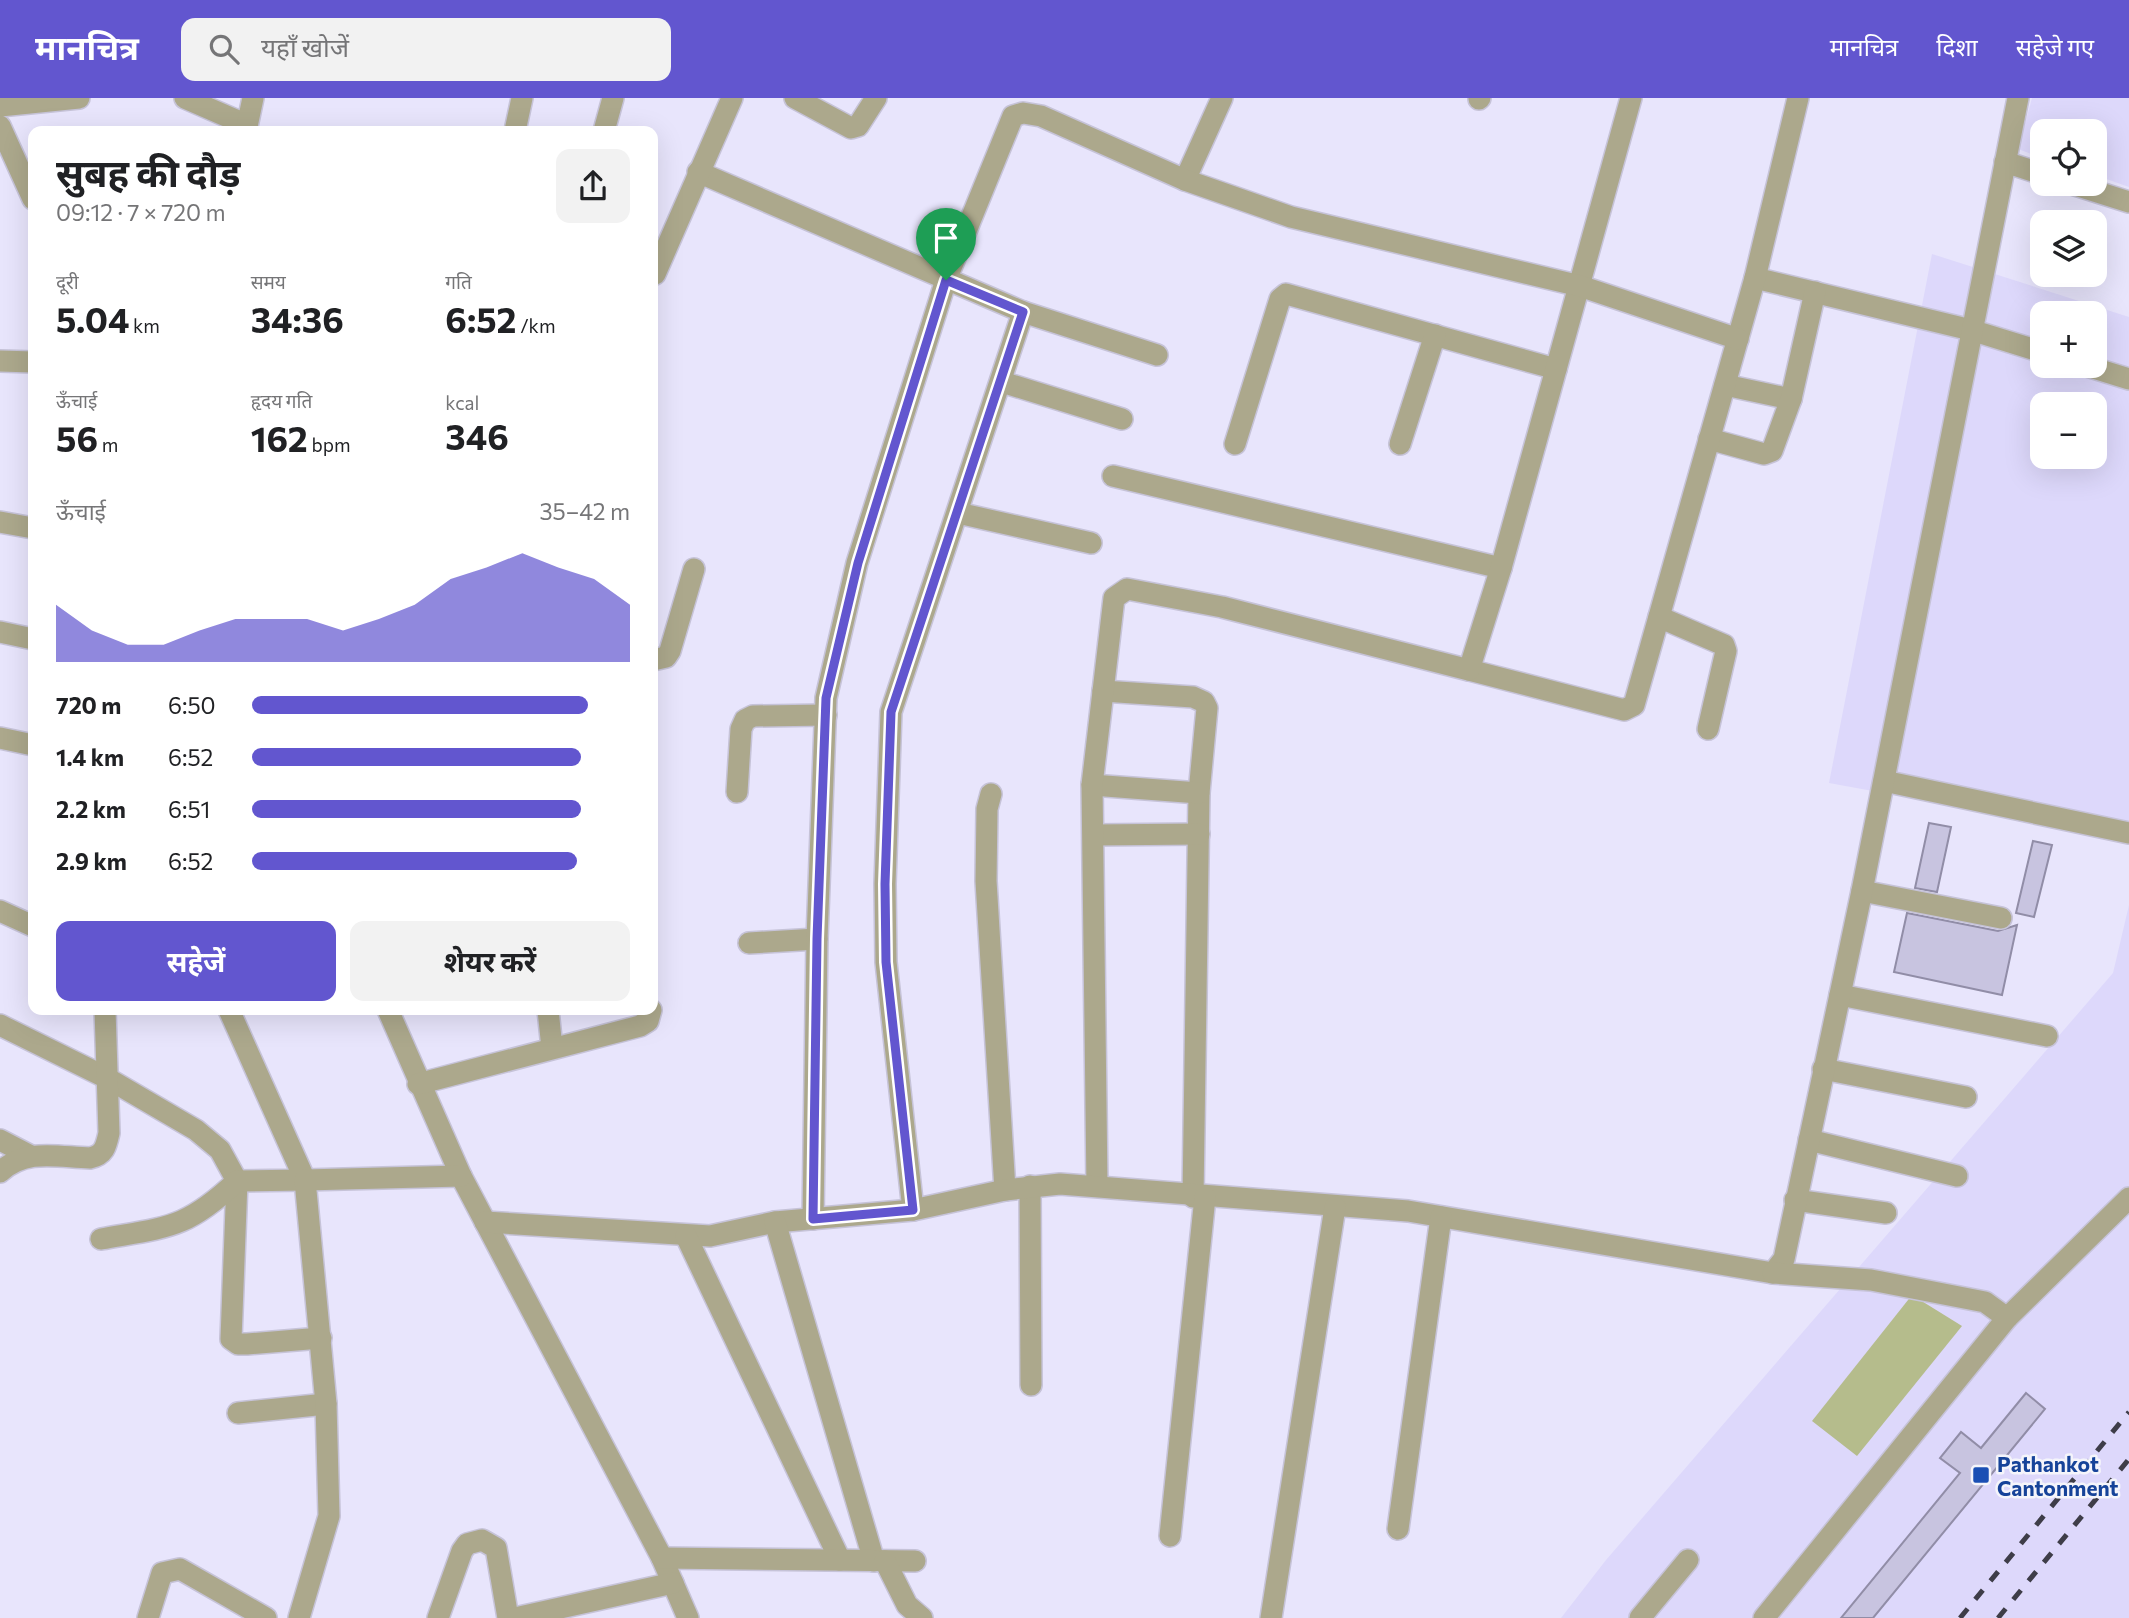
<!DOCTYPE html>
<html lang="hi">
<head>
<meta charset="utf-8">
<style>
  body { margin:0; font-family:Commissioner,"Noto Sans Devanagari",sans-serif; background:#f2f2f2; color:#202124; height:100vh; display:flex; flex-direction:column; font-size:26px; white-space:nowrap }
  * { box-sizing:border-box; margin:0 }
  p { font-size:23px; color:#757577 }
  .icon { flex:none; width:38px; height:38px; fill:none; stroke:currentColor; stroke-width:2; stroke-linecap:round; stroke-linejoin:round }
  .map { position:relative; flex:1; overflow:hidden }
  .panel { position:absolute; left:28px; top:28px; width:630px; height:889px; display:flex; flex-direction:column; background:#fff; border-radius:14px; box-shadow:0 7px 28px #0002 }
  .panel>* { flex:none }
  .buttons { position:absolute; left:2030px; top:21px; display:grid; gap:14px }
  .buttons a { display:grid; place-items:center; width:77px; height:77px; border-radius:14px; background:#fff; box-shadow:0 7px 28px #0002; font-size:35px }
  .pin { position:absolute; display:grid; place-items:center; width:60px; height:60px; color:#fff; margin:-72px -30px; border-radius:50% 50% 50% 0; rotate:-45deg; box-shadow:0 0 7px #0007 }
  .pin .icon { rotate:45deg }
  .round { display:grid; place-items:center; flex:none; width:74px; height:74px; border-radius:14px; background:#f2f2f2 }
  .overview { display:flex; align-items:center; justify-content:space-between; height:119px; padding:0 28px }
  h1 { font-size:38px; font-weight:700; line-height:52px }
  .metrics { display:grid; grid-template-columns:repeat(3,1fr); gap:10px; height:119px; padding:7px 28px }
  .metrics div { display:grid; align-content:center }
  .metrics b { font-size:35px; font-weight:700 }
  .metrics small { font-size:19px; font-weight:400 }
  .metrics p { font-size:19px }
  .chart { height:196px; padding:14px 28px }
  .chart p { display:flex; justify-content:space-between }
  .chart svg { width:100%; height:126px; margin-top:7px; fill:#6256cf; opacity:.7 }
  .action { display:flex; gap:14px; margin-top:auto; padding:14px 28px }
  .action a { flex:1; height:80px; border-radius:14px; background:#6256cf; color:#fff; font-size:28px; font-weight:700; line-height:80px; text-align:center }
  .action a+a { background:#f2f2f2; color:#202124 }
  ul { padding:0 28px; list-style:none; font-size:23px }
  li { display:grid; grid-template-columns:112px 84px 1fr; align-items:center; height:52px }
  li i { height:18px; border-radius:9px; background:#6256cf }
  header { display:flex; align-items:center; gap:42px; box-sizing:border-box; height:98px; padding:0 35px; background:#6256cf; color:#fff }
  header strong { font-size:33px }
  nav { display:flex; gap:38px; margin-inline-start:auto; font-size:24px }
  .search { width:490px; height:63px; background:#f2f2f2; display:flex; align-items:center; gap:18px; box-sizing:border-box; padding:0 24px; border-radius:14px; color:#757577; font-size:26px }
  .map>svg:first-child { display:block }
  .built { fill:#ddd8fb; fill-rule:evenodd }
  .green { fill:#b5bc8c }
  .building { fill:#c8c4e0; stroke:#918da7; stroke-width:2 }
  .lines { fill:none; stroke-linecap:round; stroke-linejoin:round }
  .minor-casing { stroke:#c6c3d8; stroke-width:24 }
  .minor { stroke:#aca88c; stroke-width:21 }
  .rail { stroke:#3e3d48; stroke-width:5; stroke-dasharray:12 12; stroke-linecap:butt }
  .route-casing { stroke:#fff; stroke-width:14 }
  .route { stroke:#6256cf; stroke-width:9 }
  .transit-dot { fill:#1a4fb4; stroke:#f5f5fb; stroke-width:2.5 }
  .labels { text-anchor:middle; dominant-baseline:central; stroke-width:5; stroke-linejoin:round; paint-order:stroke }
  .transit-label { font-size:21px; font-weight:bold; fill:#164399; stroke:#f5f5fb; text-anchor:start }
</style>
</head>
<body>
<header>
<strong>मानचित्र</strong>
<div class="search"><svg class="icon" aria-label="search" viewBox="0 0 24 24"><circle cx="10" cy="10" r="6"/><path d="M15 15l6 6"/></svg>यहाँ खोजें</div>
<nav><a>मानचित्र</a><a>दिशा</a><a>सहेजे गए</a></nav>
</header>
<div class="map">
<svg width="2129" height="1520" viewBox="0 0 2129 1520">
  <rect width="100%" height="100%" fill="#e8e5fc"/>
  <g class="built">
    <polygon points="2032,0 2129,0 2129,89 2095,77 2095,33 2042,33 2042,60 2018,51"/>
    <path d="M1932,156L2129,219V740L1829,685ZM2042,215H2095V268H2042ZM2042,306H2095V359H2042Z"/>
    <polygon points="2129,807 2129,1520 1561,1520 1606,1462 2113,875"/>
  </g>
  <polygon class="green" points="1912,1197 1962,1228 1857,1358 1812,1323"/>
  <g class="building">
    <polygon points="1929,725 1951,729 1937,794 1915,790"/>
    <polygon points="2033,743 2052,747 2034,819 2016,815"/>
    <polygon points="1907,815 1998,833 2017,827 2002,897 1894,874"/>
    <polygon points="2026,1295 2045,1311 1873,1520 1841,1520 1960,1375 1940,1360 1961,1334 1981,1350"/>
  </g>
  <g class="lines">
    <defs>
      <g id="minor">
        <polyline points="185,0 247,27"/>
        <polyline points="795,0 851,30 858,28 876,0"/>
        <polyline points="1479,1 1480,0"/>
        <polyline points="0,8 79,0"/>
        <polyline points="0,28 33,101"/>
        <polyline points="246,33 253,0"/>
        <polyline points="515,33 522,0"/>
        <polyline points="604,33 613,0"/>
        <polyline points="2005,64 2042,76"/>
        <polyline points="698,74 1023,214 1157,257"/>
        <polyline points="1185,82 1222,0"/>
        <polyline points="2072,86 2129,104"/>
        <polyline points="655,176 732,0"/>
        <polyline points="1755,180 1971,232 2042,254"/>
        <polyline points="0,263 33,264"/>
        <polyline points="2087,268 2129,281"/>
        <polyline points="1002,284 1122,321"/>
        <polyline points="1725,287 1791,301"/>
        <polyline points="1709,341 1764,356 1772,353 1791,301 1815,194"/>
        <polyline points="1235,346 1280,201 1286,196 1556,271"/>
        <polyline points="1400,346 1435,237"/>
        <polyline points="1113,378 1501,470"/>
        <polyline points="958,415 1091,445"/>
        <polyline points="0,424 33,430"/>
        <polyline points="1659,519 1724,547 1726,553 1708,631"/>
        <polyline points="0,534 33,541"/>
        <polyline points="653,562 666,559 670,553 694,471"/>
        <polyline points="1469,572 1624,612 1634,607 1755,180 1798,0"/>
        <polyline points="1103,593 1193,599 1204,604 1207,610 1199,695 1193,1099"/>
        <polyline points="0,640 33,647"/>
        <polyline points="1884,683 2129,735"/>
        <polyline points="1092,687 1199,695"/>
        <polyline points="737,694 741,631 745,622 753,618 826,617"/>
        <polyline points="991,696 987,711 986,783 1005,1092"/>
        <polyline points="1094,737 1199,736"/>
        <polyline points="1862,793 2001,820"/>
        <polyline points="0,813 33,828"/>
        <polyline points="749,845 817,841"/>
        <polyline points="1840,897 2047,938"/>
        <polyline points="388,912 461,1078 662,1460 688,1520"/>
        <polyline points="548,912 552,950"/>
        <polyline points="0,927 107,980 196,1032 220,1052 237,1083 231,1241 238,1246 247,1246 321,1240"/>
        <polyline points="1823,971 1966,999"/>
        <polyline points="418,986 640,928 648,923 651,912"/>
        <polyline points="0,1042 29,1057"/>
        <polyline points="1809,1042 1957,1078"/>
        <path d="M0,1074C26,1050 57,1059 90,1060C104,1057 106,1049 109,1035L105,912"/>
        <polyline points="1030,1088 1031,1287"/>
        <polyline points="1097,1088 1092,687 1114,500 1127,491 1222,509 1469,572 1501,470 1631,0"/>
        <polyline points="1795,1102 1886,1115"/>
        <polyline points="913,1112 886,864 885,786 891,614 1023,214"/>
        <polyline points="813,1121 817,841 826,600 857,465 946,182 1013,18 1023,15 1041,18 1185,82 1291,119 1580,188 1738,241"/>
        <polyline points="485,1124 710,1138 775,1124 913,1112 1005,1092 1060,1086 1408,1113 1773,1175 1784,1161 1862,793 2018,0"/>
        <polyline points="775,1124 874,1463"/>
        <polyline points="686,1138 840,1462"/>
        <path d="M101,1141C168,1129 186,1131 237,1083L305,1082L229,912"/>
        <polyline points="1773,1175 1871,1182 1985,1204 2007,1220"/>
        <polyline points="238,1315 326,1306"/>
        <polyline points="1398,1431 1441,1119"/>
        <polyline points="1170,1438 1205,1099"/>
        <polyline points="662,1460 915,1463"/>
        <polyline points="885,1463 907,1507 922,1520"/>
        <polyline points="148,1520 162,1475 180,1471 266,1520"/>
        <polyline points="299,1520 329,1418 326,1306 305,1082 461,1078"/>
        <polyline points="438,1520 462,1453 467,1446 482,1442 496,1450 508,1520"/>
        <polyline points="515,1520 673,1485"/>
        <polyline points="1271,1520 1335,1109"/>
        <polyline points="1640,1520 1688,1462"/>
        <polyline points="1764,1520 2007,1220 2129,1100"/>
      </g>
    </defs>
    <use href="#minor" class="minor-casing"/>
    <use href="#minor" class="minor"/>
    <g class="rail">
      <polyline points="1960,1520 2129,1314"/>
      <polyline points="1998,1520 2129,1361"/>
    </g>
  </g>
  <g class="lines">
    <defs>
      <polygon id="route" points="946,182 1023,214 891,614 885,786 886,864 913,1112 813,1121 817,841 826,600 858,465"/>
    </defs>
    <use href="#route" class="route-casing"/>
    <use href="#route" class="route"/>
  </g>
  <rect class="transit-dot" x="1972" y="1368" width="18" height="18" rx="3.5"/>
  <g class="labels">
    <g class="transit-label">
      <text x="1997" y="1365">Pathankot<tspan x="1997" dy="24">Cantonment</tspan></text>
    </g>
  </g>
</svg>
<div class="buttons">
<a><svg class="icon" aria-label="locate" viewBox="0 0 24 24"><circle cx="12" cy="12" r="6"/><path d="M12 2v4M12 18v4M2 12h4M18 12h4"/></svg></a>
<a><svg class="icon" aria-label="layers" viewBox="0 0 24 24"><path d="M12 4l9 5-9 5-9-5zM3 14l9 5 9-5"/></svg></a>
<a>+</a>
<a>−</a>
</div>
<div class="pin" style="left:946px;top:182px;background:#1e9e55"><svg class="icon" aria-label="arrive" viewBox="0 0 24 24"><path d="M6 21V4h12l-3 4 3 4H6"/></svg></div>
<section class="panel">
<div class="overview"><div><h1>सुबह की दौड़</h1><p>09:12 · 7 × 720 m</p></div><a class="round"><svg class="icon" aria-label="share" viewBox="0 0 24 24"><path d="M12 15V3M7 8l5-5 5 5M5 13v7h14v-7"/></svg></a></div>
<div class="metrics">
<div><p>दूरी</p><b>5.04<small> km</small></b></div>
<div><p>समय</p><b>34:36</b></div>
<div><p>गति</p><b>6:52<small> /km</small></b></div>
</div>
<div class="metrics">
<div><p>ऊँचाई</p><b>56<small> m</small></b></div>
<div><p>हृदय गति</p><b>162<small> bpm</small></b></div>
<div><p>kcal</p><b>346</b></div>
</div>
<div class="chart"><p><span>ऊँचाई</span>35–42 m</p>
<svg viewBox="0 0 160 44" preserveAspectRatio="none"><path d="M0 44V24L10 33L20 38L30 38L40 33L50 29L60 29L70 29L80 33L90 29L100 24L110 15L120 11L130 6L140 11L150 15L160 24V44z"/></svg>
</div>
<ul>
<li><b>720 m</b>6:50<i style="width:89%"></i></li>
<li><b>1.4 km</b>6:52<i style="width:87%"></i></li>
<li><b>2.2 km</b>6:51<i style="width:87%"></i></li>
<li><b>2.9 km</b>6:52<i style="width:86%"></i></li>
</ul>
<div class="action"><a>सहेजें</a><a>शेयर करें</a></div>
</section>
</div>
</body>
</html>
